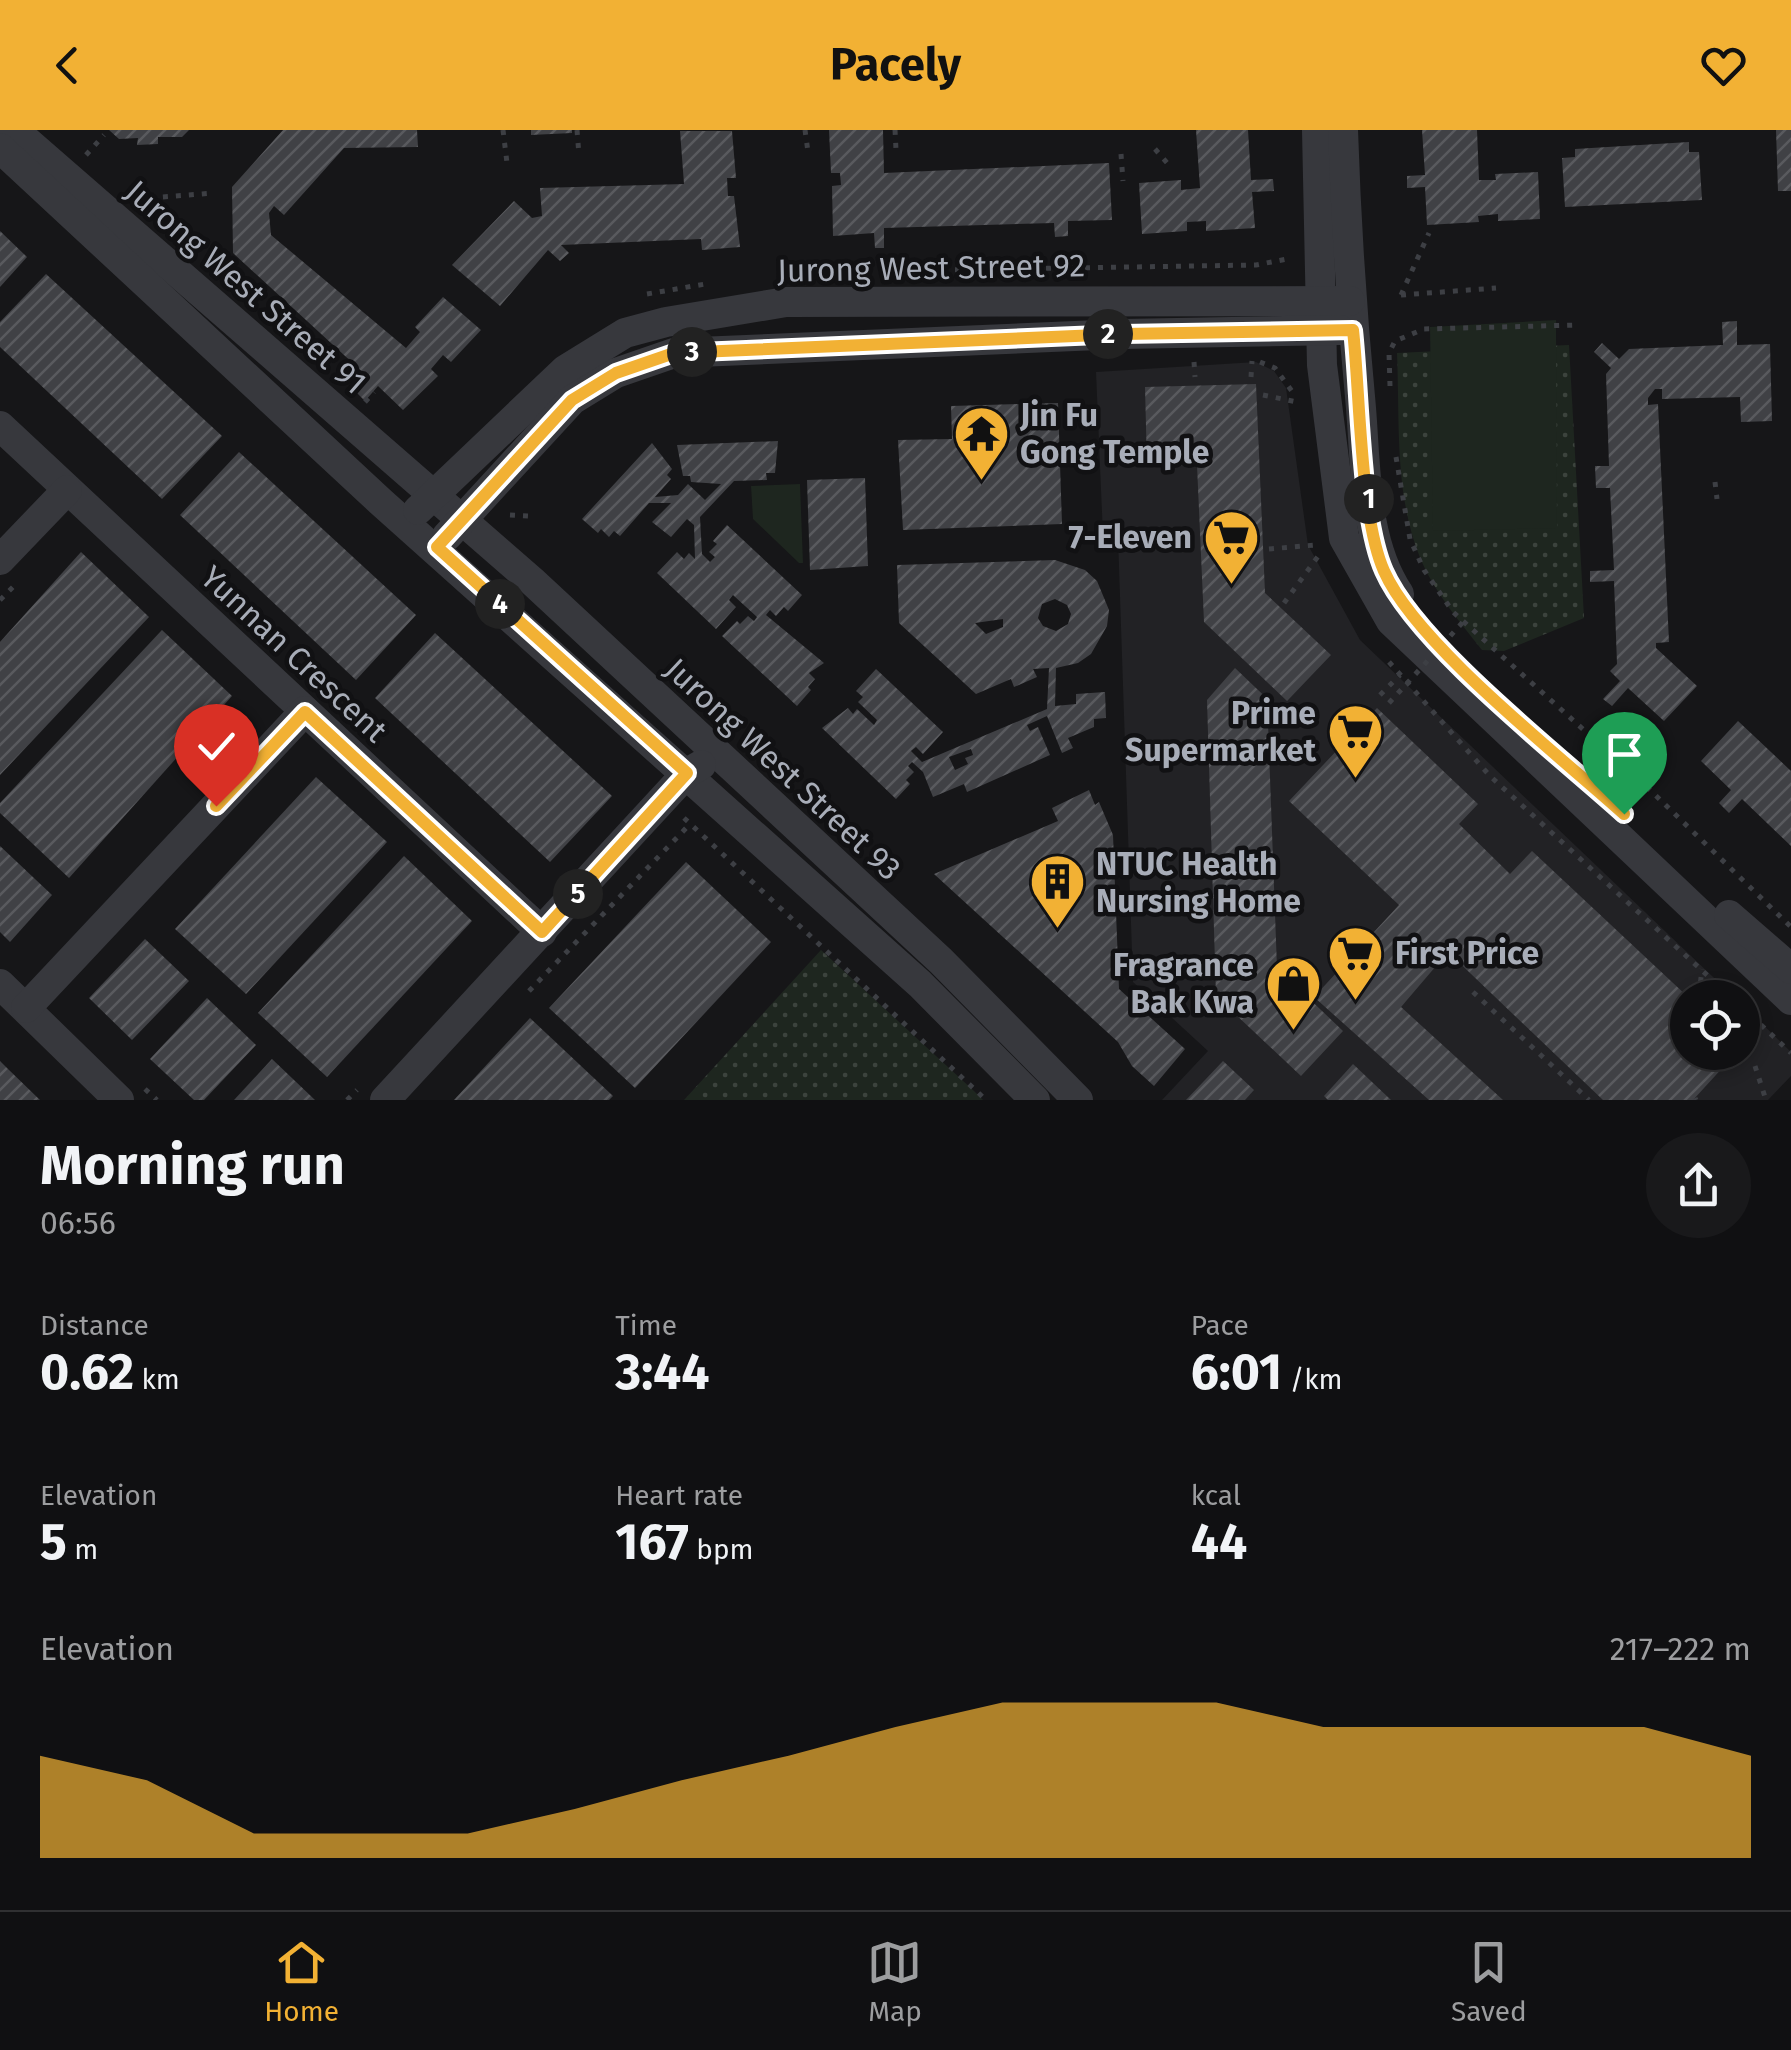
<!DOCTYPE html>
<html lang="en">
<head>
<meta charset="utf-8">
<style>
  body { margin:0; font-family:"Fira Sans",sans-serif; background:#19191b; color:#f1f3f6; height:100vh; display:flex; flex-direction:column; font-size:38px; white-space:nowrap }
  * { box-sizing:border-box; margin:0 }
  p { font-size:32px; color:#9c9d9f }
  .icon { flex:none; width:55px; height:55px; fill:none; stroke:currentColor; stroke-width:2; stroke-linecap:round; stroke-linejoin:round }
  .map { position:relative; height:970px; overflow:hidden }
  .panel { display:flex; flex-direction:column; background:#101012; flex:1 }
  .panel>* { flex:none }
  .tools { position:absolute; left:1670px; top:850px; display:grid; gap:20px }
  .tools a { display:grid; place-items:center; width:90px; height:90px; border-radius:50%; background:#101012; box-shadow:0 5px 15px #0003,0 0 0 2px #303032; font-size:50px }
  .pin { position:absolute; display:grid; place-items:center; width:85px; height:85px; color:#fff; margin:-102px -42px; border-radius:50% 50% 50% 0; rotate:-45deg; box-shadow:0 0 10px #0007 }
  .pin .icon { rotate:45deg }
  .km { position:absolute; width:50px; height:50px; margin:-25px; border-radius:50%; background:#222; color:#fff; font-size:28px; line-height:50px; text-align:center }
  .round { display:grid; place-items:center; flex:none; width:105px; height:105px; border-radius:52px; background:#19191b }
  .summary { display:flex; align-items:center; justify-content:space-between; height:170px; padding:0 40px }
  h1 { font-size:55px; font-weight:700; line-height:75px }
  .metrics { display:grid; grid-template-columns:repeat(3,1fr); gap:15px; height:170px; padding:10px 40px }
  .metrics div { display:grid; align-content:center }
  .metrics b { font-size:50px; font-weight:700 }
  .metrics small { font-size:28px; font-weight:400 }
  .metrics p { font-size:28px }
  .chart { height:280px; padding:20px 40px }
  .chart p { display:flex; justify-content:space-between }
  .chart svg { width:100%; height:180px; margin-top:10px; fill:#f2b134; opacity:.7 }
  header { display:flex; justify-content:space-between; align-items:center; height:130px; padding:0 40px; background:#f2b134; color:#111; font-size:45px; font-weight:700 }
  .tabs { display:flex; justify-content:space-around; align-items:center; height:140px; border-top:2px solid #303032; background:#101012; font-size:28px; color:#9c9d9f }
  .tabs a { display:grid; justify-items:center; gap:5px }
  .tabs .on { color:#f2b134 }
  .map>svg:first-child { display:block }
  .built { fill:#222225 }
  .grass { fill:url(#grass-dots) }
  .green { fill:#1e261f }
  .building { fill:url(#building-hatch); fill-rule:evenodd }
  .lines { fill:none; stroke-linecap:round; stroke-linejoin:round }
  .path { stroke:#3d3f44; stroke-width:5; stroke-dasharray:5 8; stroke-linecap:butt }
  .minor { stroke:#37383d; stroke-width:30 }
  .path-bridge { stroke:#3d3f44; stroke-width:5; stroke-dasharray:5 8; stroke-linecap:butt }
  .route-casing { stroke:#fff; stroke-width:20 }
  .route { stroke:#f2b134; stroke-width:12 }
  .labels { text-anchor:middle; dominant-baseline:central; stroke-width:9; stroke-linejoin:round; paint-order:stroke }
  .street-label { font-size:32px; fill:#a8adb8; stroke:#111113 }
  .poi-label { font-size:32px; font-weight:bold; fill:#a8adb8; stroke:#111113; text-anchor:start }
</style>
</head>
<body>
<header><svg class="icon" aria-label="back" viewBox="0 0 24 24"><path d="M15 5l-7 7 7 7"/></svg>Pacely<svg class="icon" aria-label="heart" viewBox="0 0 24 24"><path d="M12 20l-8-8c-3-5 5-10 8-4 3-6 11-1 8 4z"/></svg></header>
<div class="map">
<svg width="1791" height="970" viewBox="0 0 1791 970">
  <defs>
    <pattern id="grass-dots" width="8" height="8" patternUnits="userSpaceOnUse" patternTransform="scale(2.5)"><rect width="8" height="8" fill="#1e261f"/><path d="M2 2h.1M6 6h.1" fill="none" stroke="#3c433d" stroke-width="1.8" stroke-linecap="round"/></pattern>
    <pattern id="building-hatch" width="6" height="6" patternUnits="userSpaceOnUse" patternTransform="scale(2.5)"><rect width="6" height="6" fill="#404145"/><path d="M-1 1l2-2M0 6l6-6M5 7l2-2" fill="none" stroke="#595a5e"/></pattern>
  </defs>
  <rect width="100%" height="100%" fill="#161618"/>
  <polygon class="built" points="1256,232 1274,241 1286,258 1308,415 1360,510 1734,867 1688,868 1688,922 1742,922 1743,875 1791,922 1791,946 1768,970 1162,970 1208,921 1133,852 1118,407 1103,406 1096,242"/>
  <g class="grass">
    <path d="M1569,215L1584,488L1504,521L1482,520C1460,492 1435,463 1421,430C1394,366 1400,290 1397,223Z"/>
    <polygon points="821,820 974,961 983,970 684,970"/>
  </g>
  <g class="green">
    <polygon points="1556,190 1557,398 1433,401 1430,197"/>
    <polygon points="800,354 803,433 799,433 753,389 751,356"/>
  </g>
  <g class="building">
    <polygon points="109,0 189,0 182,7 158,7 158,14 137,15 138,8 119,9"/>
    <polygon points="283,0 417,0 418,17 344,18 284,85 274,76 269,83 271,105 406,218 420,202 415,197 443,167 481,200 451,232 443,225 431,239 438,246 403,280 378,256 365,271 356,262 369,248 233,123 232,57"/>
    <polygon points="531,0 572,0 572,3 531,5"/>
    <polygon points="829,0 883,0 884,43 1109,33 1112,90 1068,91 1068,106 1055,107 1054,93 884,98 884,118 875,118 874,103 833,106 832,56 841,55 840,43 831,43"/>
    <polygon points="1196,0 1248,0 1251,50 1273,49 1274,61 1252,62 1255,98 1206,101 1206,91 1187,92 1187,101 1142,104 1139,53 1181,50 1181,60 1200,58"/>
    <polygon points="1422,0 1477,0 1479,50 1496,50 1495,44 1538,42 1540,89 1498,91 1498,84 1478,86 1479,92 1427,95 1425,57 1407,58 1407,46 1425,45"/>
    <polygon points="1776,0 1791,0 1791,61 1778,61"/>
    <polygon points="680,1 732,1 736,48 727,48 728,66 734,66 740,117 702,120 701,109 561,115 569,123 560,131 548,120 500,176 452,135 514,71 532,88 542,86 540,58 684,54"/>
    <polygon points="1689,12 1689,22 1699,22 1702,70 1565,77 1562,28 1575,27 1575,19"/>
    <polygon points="0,101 27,127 0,157"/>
    <polygon points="46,144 222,306 162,369 0,217 0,192"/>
    <polygon points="1737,191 1737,215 1770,214 1772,291 1741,292 1740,267 1662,269 1662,259 1655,259 1648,268 1648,275 1658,274 1669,512 1656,513 1656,518 1697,556 1664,591 1628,558 1612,576 1603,569 1620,551 1610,541 1617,534 1614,451 1590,452 1590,441 1614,440 1610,358 1596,358 1595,336 1609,336 1606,244 1611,238 1594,222 1602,213 1619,229 1629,219 1723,215 1722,192"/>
    <polygon points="1256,254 1265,463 1331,525 1287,571 1204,492 1197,335 1147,336 1145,257"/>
    <polygon points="1058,273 1062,394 903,400 898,310 952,309 951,276"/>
    <polygon points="778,311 775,343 766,343 767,350 734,351 700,387 702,424 710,432 715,427 709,422 717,414 713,411 727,395 802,465 788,481 784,477 776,486 770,480 766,485 824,533 809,543 815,549 808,557 811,560 797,576 722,506 737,491 740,494 748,486 754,491 757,487 733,465 729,470 736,477 716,499 657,443 677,422 684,429 689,423 695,429 694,395 687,389 671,407 652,392 671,373 649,373 620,406 614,401 609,407 601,399 598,403 582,389 652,313 672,339 667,345 671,349 655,367 678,365 688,354 705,370 721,354 691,352 690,346 683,346 677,315"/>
    <polygon points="239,322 416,485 356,550 180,385"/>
    <polygon points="865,348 868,436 810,440 807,350"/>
    <polygon points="81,422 149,487 0,645 0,512"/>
    <path d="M1055,430L1085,440L1097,451L1109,480L1107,496L1091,524L1078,533L1056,538L1055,576L1076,574V564L1105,562L1106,588L1094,589V597L1068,608L1073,618L1062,623L1047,586L1027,595L1030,601L1038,597L1050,625L967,662L964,654L933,667L923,642L912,632L908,636L914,642L906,650L910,654L896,669L822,598L848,578L853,584L857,579L874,595L877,590L858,572L863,567L856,561L876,539L943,602L923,624L916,617L911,621L922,632L1047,579L1049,538L1033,539L1037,547L1014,557L1011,549L976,564L899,493L897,435ZM1055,469L1067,475L1071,484L1068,494L1056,501L1043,496L1038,488L1042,474ZM1003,489V497L986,504L975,493ZM971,619L973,625L965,628L968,634L955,640L949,627Z"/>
    <polygon points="162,500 232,566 69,748 0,683 0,673"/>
    <polygon points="435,503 612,666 550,732 375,568"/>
    <polygon points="1235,538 1279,580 1268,593 1277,838 1343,901 1301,946 1216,866 1207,570"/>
    <polygon points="1377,578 1478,674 1459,694 1510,744 1532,721 1688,867 1688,922 1737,922 1693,970 1603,970 1448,822 1401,877 1503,970 1429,970 1314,867 1399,775 1289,671"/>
    <polygon points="1738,591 1791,641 1791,716 1742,669 1729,683 1719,673 1731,660 1701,631"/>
    <polygon points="316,647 387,712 246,864 175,799"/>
    <polygon points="1089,660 1095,675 1099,672 1113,705 1119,859 1185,919 1154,956 1132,936 1118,912 934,744 1058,691 1052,678"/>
    <polygon points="0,716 52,765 10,812 0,802"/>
    <polygon points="404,726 472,791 327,947 258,883"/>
    <polygon points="686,732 771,812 635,958 549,878"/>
    <polygon points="145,809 189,851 132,910 89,868"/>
    <polygon points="207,868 256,915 204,970 194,970 150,929"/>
    <polygon points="530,888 613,966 609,970 454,970"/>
    <polygon points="272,929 315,970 234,970"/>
    <polygon points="0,931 8,939 40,970 0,970"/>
    <polygon points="1223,931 1254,960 1245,970 1186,970"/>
    <polygon points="1353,934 1391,970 1328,970 1324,966"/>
  </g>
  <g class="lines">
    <g class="path">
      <polyline points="503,0 507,33"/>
      <polyline points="577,0 579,25"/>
      <polyline points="805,0 808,22"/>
      <polyline points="895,0 896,20"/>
      <polyline points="1155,19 1169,35"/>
      <polyline points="1121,24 1123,51"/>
      <polyline points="86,25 104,5"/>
      <polyline points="137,69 214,63"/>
      <polyline points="208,131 225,115"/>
      <polyline points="942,140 1256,135 1292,128"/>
      <polyline points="647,164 711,153"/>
      <polyline points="1401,165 1496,158"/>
      <polyline points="1401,165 1429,103"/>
      <polyline points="1194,232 1195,247"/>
      <polyline points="1260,232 1275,238 1294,264"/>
      <polyline points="1251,247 1252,231"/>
      <polyline points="1390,256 1389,223 1395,211 1424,199 1578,195"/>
      <polyline points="1263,265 1297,272"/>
      <polyline points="365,272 374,262"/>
      <polyline points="1396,327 1410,409 1424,440 1453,482 1646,656 1791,797"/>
      <polyline points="1715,352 1717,369"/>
      <polyline points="510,385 529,386"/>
      <polyline points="1269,419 1315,415"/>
      <polyline points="0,470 14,456"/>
      <polyline points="1284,473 1319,425"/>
      <polyline points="1389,532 1490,646 1732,868"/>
      <polyline points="1380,565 1400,545"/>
      <polyline points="684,688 986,970"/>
      <polyline points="529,861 690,694"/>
      <polyline points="1473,862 1589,970"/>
      <polyline points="1699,865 1702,839"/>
      <polyline points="1742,877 1791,923"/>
      <polyline points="1743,907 1757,891"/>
      <polyline points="1755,936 1765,967"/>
      <polyline points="145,959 157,970"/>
      <polyline points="1695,968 1696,970"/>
      <polyline points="347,970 357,960"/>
    </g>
    <g class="minor">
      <polyline points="14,0 532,451 941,831 1078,970"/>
      <polyline points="1317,0 1322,235 1344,408 1391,491 1791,870"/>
      <path d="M1343,0C1346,93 1352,185 1361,278C1366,339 1364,412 1399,464"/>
      <polyline points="0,18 381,372 920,854 1035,970"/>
      <polyline points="0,296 542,802"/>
      <polyline points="418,380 565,240 625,203 666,192 786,172 1350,171"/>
      <polyline points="447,406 572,270 616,243 674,223 1122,204 1340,200"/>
      <polyline points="0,430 67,360"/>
      <polyline points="1729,785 1791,839"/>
      <polyline points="0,854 119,970"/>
      <polyline points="26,878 305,581"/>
      <polyline points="385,970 687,643 701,635"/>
    </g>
    <polyline class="path-bridge" points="1389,573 1463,492"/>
  </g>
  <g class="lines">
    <defs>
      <path id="route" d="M216,676L305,582L542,802L687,643L437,417L572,270L616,243L674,223L1122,204L1353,200C1360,263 1360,387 1384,441C1416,514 1560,626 1624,684"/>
    </defs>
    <use href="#route" class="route-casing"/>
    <use href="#route" class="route"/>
  </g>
  <defs>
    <symbol id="temple-pin" viewBox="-11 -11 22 30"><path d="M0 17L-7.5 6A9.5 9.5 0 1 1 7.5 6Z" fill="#f2b134" stroke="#111113"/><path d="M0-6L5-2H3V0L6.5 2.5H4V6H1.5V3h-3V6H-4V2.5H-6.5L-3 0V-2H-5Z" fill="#111"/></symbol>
    <symbol id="supermarket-pin" viewBox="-11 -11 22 30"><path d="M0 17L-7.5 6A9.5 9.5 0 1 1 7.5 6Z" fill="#f2b134" stroke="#111113"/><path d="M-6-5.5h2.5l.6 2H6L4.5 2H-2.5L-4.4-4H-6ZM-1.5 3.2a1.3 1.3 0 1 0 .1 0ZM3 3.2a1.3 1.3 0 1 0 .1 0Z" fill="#111"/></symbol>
    <symbol id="building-pin" viewBox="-11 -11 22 30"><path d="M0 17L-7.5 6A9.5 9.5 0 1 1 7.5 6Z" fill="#f2b134" stroke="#111113"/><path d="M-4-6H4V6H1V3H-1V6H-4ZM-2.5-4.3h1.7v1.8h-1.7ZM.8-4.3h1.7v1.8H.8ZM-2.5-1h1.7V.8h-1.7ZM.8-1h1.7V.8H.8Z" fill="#111"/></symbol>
    <symbol id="shop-pin" viewBox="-11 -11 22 30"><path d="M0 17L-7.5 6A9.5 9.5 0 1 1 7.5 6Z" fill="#f2b134" stroke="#111113"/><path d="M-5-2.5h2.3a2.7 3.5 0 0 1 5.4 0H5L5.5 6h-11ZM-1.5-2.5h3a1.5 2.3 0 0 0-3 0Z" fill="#111"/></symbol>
  </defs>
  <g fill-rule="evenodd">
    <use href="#temple-pin" x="950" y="272" width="63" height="86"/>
    <use href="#supermarket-pin" x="1200" y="376" width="63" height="86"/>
    <use href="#supermarket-pin" x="1324" y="570" width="63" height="86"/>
    <use href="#building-pin" x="1026" y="720" width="63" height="86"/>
    <use href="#supermarket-pin" x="1324" y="792" width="63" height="86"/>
    <use href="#shop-pin" x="1262" y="822" width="63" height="86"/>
  </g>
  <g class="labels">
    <g class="street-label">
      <text transform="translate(931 138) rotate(-1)">Jurong West Street 92</text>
      <text transform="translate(246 157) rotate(41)">Jurong West Street 91</text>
      <text transform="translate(294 524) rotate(43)">Yunnan Crescent</text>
      <text transform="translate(783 639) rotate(43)">Jurong West Street 93</text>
    </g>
    <g class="poi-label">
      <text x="1020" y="285">Jin Fu<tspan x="1020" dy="37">Gong Temple</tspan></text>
      <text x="1192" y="407" text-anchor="end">7-Eleven</text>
      <text x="1316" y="583" text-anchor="end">Prime<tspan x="1316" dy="37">Supermarket</tspan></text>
      <text x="1096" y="734">NTUC Health<tspan x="1096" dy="37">Nursing Home</tspan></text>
      <text x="1395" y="823">First Price</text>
      <text x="1254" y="835" text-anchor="end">Fragrance<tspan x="1254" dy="37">Bak Kwa</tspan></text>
    </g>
  </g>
</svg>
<div class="tools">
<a><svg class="icon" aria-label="locate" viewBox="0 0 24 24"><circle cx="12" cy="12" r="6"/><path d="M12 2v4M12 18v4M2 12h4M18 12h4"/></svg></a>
</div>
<div class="pin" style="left:1624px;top:684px;background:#1e9e55"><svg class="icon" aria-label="arrive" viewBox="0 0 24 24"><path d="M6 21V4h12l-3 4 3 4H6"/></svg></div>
<div class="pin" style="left:216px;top:676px;background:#d93025"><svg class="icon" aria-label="check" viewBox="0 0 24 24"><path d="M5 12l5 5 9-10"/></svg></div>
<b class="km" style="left:1369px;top:369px">1</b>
<b class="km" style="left:1108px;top:204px">2</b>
<b class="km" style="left:692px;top:222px">3</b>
<b class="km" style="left:500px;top:474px">4</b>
<b class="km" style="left:578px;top:764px">5</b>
</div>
<section class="panel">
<div class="summary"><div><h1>Morning run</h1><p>06:56</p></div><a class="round"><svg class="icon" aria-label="share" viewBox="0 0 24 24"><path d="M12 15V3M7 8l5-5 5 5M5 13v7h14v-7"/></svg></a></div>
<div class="metrics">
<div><p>Distance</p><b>0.62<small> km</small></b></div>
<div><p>Time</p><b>3:44</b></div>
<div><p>Pace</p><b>6:01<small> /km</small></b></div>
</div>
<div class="metrics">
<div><p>Elevation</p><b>5<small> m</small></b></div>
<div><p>Heart rate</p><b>167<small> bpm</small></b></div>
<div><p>kcal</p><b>44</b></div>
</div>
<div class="chart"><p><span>Elevation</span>217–222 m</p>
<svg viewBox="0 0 160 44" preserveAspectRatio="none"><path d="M0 44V19L10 25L20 38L30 38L40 38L50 32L60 25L70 19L80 12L90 6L100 6L110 6L120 12L130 12L140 12L150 12L160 19V44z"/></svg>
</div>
</section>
<nav class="tabs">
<a class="on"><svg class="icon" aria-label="home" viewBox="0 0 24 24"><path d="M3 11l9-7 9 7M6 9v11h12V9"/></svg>Home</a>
<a><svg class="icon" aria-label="map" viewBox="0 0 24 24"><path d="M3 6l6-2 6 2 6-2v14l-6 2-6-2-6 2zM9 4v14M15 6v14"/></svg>Map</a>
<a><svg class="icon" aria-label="saved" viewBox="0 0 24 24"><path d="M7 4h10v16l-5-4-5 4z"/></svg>Saved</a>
</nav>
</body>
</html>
